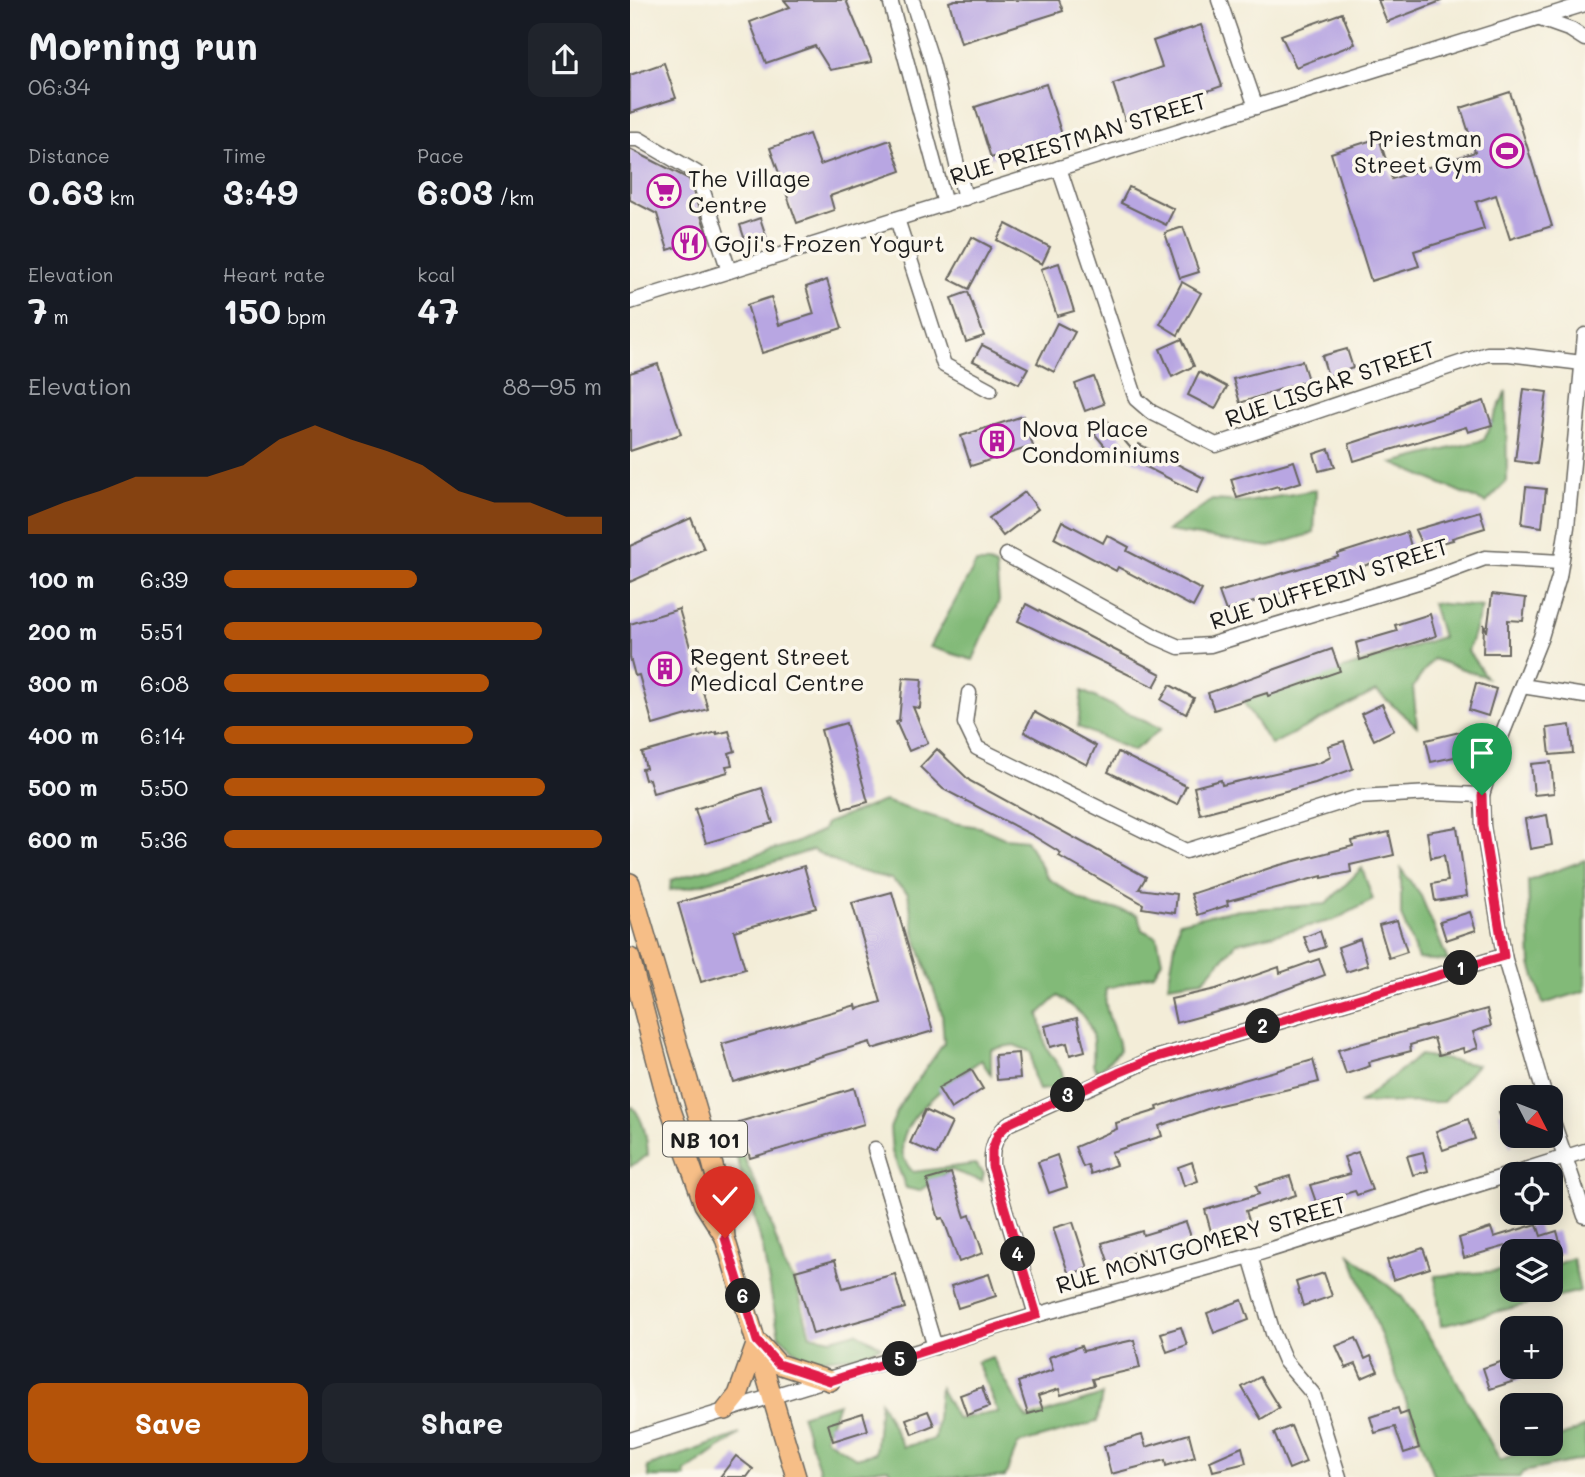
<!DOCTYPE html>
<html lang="en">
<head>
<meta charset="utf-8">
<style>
  body { margin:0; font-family:Mali,sans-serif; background:#20242c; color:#f1f3f6; height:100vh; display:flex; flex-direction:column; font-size:26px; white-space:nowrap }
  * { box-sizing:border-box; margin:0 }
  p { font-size:23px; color:#9ea1a6 }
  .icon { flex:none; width:38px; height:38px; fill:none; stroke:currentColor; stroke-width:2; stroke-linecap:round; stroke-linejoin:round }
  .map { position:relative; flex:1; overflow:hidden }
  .drawer { display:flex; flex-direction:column; background:#171b24; width:630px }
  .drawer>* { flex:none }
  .needle { width:46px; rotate:132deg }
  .controls { position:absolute; left:870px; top:1085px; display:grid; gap:14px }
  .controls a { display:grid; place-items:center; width:63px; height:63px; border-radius:14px; background:#171b24; box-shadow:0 4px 18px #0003; font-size:35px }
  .pin { position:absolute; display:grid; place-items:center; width:60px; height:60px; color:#fff; margin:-72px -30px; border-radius:50% 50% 50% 0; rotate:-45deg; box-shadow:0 0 7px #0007 }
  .pin .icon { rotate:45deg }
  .km { position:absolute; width:35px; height:35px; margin:-18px; border-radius:50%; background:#222; color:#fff; font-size:19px; line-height:35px; text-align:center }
  .round { display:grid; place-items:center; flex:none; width:74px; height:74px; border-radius:14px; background:#20242c }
  .headline { display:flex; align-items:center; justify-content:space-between; height:119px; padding:0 28px }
  h1 { font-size:38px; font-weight:700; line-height:52px }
  .figures { display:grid; grid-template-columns:repeat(3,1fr); gap:10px; height:119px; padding:7px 28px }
  .figures div { display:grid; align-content:center }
  .figures b { font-size:35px; font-weight:700 }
  .figures small { font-size:19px; font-weight:400 }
  .figures p { font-size:19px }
  .chart { height:196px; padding:14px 28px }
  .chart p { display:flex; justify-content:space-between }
  .chart svg { width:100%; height:126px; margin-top:7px; fill:#b45309; opacity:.7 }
  .primary-button { display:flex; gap:14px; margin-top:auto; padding:14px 28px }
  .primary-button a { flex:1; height:80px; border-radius:14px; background:#b45309; color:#fff; font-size:28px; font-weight:700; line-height:80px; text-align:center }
  .primary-button a+a { background:#20242c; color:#f1f3f6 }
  ul { padding:0 28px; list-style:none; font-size:23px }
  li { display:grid; grid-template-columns:112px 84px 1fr; align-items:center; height:52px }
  li i { height:18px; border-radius:9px; background:#b45309 }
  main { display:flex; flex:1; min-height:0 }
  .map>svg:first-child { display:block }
  .forest { fill:#82ba78; stroke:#4f6b4a; stroke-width:2 }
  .building { fill:#b8a6e2 }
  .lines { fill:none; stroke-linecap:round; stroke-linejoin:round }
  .minor-casing { stroke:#67655e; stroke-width:17 }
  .major-casing { stroke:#67655e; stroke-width:22 }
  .minor { stroke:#fff; stroke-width:14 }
  .major { stroke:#f6be87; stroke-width:19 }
  .route-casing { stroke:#fff; stroke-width:14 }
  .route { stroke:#e11d48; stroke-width:9 }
  .labels { text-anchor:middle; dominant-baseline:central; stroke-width:7; stroke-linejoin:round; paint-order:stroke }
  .shield { fill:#fbf7ec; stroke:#5f5e5a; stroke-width:2 }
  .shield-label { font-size:21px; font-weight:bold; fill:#1c1c1c }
  .street-label { font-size:23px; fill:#1c1c1c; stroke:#fbf7ec }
  .poi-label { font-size:23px; fill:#1c1c1c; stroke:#fbf7ec; text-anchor:start }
</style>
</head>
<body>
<main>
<section class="drawer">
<div class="headline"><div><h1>Morning run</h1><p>06:34</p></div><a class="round"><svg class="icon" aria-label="share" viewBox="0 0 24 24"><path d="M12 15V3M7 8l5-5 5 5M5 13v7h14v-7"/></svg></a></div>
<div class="figures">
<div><p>Distance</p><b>0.63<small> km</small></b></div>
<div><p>Time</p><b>3:49</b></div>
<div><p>Pace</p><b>6:03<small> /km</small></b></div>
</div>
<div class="figures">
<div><p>Elevation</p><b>7<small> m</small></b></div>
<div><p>Heart rate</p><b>150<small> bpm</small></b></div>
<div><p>kcal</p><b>47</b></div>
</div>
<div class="chart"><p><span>Elevation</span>88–95 m</p>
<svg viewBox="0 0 160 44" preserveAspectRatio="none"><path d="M0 44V38L10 33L20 29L30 24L40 24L50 24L60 20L70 11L80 6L90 11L100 15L110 20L120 29L130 33L140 33L150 38L160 38V44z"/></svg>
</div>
<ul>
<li><b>100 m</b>6:39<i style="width:51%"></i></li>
<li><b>200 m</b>5:51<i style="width:84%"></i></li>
<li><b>300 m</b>6:08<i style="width:70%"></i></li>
<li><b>400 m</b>6:14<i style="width:66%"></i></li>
<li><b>500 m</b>5:50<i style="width:85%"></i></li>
<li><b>600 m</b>5:36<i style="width:100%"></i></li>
</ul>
<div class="primary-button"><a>Save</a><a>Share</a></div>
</section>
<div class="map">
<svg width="955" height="1477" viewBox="0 0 955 1477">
  <rect width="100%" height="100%" fill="#fbf7ec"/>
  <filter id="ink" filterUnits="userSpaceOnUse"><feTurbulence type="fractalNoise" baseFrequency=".0143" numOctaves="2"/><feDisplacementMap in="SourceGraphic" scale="14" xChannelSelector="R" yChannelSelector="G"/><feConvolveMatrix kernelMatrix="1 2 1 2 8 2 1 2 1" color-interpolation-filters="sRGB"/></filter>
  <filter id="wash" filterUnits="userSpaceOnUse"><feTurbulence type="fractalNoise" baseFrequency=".00686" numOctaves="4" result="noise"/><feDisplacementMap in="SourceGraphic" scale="28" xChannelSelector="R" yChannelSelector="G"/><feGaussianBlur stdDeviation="1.57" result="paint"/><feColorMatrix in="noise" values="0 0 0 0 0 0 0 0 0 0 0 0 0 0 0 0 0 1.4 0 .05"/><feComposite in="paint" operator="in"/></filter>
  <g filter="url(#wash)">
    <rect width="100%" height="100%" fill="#f3edd8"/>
    <g class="forest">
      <polygon points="876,391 877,481 856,503 762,463 854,440"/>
      <polygon points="686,490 684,533 639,547 537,531 582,500 617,502"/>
      <polygon points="346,563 359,563 366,566 369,601 343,660 300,647"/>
      <polygon points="802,603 852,607 838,651 856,677 803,659 783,687 787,726 746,691 641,745 613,701 812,637"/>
      <polygon points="452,691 531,729 503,751 448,727"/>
      <path d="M254,801L323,823L349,827L374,838L396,840L418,878L450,900L465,907L487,909L508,915L512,930L527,937L532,961L524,974C507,978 493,986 476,988C472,1010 485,1028 490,1050L468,1072L463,1065C465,1024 460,1019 428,996L409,1014L416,1047L432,1071L433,1079L426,1088L409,1090L403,1074L401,1052L384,1045L361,1049V1075L351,1060C321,1082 244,1132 283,1172L345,1164L354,1173L352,1181L321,1170L289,1191L276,1188L262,1152L260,1128L270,1105L314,1043L312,1014L285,936L278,893L261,879L217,868L183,850L61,887L40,890L41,880L165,843L193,830L196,823Z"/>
      <polygon points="955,860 955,991 913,1004 901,964 898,881"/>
      <polygon points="732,868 743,900 704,920 607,943 573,980 538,985 549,922 599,911 696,904"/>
      <polygon points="771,869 791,896 818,961 788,959 771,915"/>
      <polygon points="790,1055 847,1065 813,1102 729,1103"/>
      <path d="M3,1107C14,1121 17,1137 18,1155L0,1167V1108Z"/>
      <polygon points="112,1153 134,1202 155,1268 166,1284 180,1335 202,1339 226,1332 251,1346 229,1356 176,1360 149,1336 132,1245 106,1155"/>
      <polygon points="720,1254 772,1297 818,1365 870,1460 912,1444 920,1444 921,1440 955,1427 955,1459 893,1472 889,1477 805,1477"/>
      <polygon points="943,1258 950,1291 811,1326 805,1276 882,1270 882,1290 920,1290 921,1266"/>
      <polygon points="362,1357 397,1419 472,1395 467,1422 388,1444 375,1477 262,1477 258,1468 192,1477 171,1415 208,1403 195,1438 226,1458 245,1453 250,1401 273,1447 305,1439 310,1388 327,1419 368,1412 347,1362"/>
      <polygon points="110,1434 55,1472 56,1477 19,1477 17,1467"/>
    </g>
    <g id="blocks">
      <g class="building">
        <polygon points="154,0 216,0 242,62 200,70 185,46 136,63 120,22 160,7"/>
        <polygon points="325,0 429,0 433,11 331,43 319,2"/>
        <polygon points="748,0 810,0 811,1 757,22"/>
        <polygon points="712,13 725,44 666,67 651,35"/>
        <polygon points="571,25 592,86 495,120 483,84 532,67 523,41"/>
        <polygon points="34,63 46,98 0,113 0,75"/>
        <polygon points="416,84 432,135 361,158 345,107"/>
        <polygon points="880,92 922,226 880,239 866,195 846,202 854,229 784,251 789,266 741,281 701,153 749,138 762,179 845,152 831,108"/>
        <polygon points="179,134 190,165 260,140 271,171 200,196 204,210 167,223 140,148"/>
        <polygon points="0,149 59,179 78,237 38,250 27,214 0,200"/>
        <polygon points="499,187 544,209 536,225 491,203"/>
        <polygon points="130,218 137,239 117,246 110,225"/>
        <polygon points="376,224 420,247 412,264 367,240"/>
        <polygon points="553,227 569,272 550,278 535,233"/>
        <polygon points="342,237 361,247 339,289 319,279"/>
        <polygon points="429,263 444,311 427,316 411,269"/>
        <polygon points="197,280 212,328 132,353 117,305 141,297 149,325 184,314 176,287"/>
        <polygon points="552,282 571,293 548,335 530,324"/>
        <polygon points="338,292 354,336 336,342 321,298"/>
        <polygon points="427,323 445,332 424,372 407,363"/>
        <polygon points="552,339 564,366 542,377 530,349"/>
        <polygon points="352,345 398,368 389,384 343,361"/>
        <polygon points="717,349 723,368 698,376 692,356"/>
        <polygon points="672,361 678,380 610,403 603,379"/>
        <polygon points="28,364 51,434 0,451 0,373"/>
        <polygon points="569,372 597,387 585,409 558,395"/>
        <polygon points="464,377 474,404 455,411 445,384"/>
        <polygon points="894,389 917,392 907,464 885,461"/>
        <polygon points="854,401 862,425 838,432 836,427 724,461 719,444"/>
        <polygon points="393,416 403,446 341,466 331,436"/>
        <polygon points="477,420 504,452 509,444 574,478 567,493 489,453 484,457 463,432"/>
        <polygon points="699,449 705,467 689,471 684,454"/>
        <polygon points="664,461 671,482 649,489 648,486 607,498 601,479"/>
        <polygon points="896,487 916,489 912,527 892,524"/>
        <polygon points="395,492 408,509 373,536 359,518"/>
        <polygon points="850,511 855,528 822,538 823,540 793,547 785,530"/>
        <polygon points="61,518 74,549 0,582 0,546"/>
        <polygon points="432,521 473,543 477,535 499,547 497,551 572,590 563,607 488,567 486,571 424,538"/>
        <polygon points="777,532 782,550 596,611 589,592 708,557 708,554"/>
        <polygon points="862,594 896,598 893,621 878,620 878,653 853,653 854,624 857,632"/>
        <polygon points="396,604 531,674 524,687 388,621"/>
        <polygon points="49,609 78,709 23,725 9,675 5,676 0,657 0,624"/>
        <polygon points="800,614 806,636 730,660 726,643 767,631 765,625"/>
        <polygon points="702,649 710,671 638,696 637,693 584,710 578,693"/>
        <polygon points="273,678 292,679 290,708 283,707 298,743 279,751 266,722 269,721"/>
        <polygon points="846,683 866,689 858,716 839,710"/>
        <polygon points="540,685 564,698 556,714 531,700"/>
        <polygon points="752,704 764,730 744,740 731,714"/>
        <polygon points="404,712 466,746 457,765 394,732"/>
        <polygon points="216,723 238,802 213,809 191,730"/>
        <polygon points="940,725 943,753 920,755 917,728"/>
        <polygon points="99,731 105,751 99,753 102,765 96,766 98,772 23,793 19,779 15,780 12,769 16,768 12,753 87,732 87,734"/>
        <polygon points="834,731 838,754 801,762 796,740"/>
        <polygon points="714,741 723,769 685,783 570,814 564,787 591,780 592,785 689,763 701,757 698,746"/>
        <polygon points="307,749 340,781 516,877 509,889 547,894 545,913 512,908 513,904 429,856 431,853 402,835 313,789 290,767"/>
        <polygon points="488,752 556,786 547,805 478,772"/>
        <polygon points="921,762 924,793 904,795 901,764"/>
        <polygon points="132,788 143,823 76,843 65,809"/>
        <polygon points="917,815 922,845 900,849 895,819"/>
        <polygon points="827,827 837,896 805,901 802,884 818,881 814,855 801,858 797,832"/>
        <polygon points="759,832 764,855 720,865 721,872 692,878 692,876 597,901 598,905 568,915 561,894 646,866 723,846 722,841"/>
        <polygon points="174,866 186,908 104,931 115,969 71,982 48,903"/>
        <polygon points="262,892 303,1031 242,1049 240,1042 103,1082 92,1044 226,1005 227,1009 251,1002 222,903"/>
        <polygon points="840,912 846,930 816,940 810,921"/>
        <polygon points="767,920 777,952 759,958 749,925"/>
        <polygon points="690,931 695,947 680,952 674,937"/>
        <polygon points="730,939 738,965 716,972 708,947"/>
        <polygon points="689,959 695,975 616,1004 546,1023 541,999 586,989 649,967 650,973"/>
        <polygon points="857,1009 861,1026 843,1032 848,1048 834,1053 833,1048 809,1055 804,1038 780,1045 781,1051 739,1062 740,1066 716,1074 708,1050"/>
        <polygon points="447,1018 455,1051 440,1055 437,1043 420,1047 415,1026"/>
        <polygon points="388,1053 390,1078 367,1080 365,1055"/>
        <polygon points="683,1060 689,1082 586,1106 529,1126 532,1136 481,1152 486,1165 461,1174 458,1165 453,1167 445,1147 487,1129 486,1123 528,1110 527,1107 565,1094"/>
        <polygon points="341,1069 353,1089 321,1109 308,1088"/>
        <polygon points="224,1088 234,1124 120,1158 109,1122"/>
        <polygon points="882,1109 882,1146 880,1146 869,1113"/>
        <polygon points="295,1110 322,1123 307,1155 280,1143"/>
        <polygon points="838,1119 845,1139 813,1150 806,1131"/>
        <polygon points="728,1152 742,1190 727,1195 725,1191 686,1202 680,1185 720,1174 714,1157"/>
        <polygon points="793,1152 798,1171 783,1175 777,1156"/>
        <polygon points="427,1155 437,1187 419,1193 408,1162"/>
        <polygon points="562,1162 568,1181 554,1186 548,1167"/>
        <polygon points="321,1173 335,1217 340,1215 353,1253 329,1262 313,1218 309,1219 297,1180"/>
        <polygon points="660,1176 666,1195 616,1211 620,1223 582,1235 575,1210 629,1194 626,1186"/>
        <polygon points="443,1222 458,1268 439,1275 423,1228"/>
        <polygon points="556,1222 562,1240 526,1252 524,1246 502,1253 504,1260 480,1267 472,1243 512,1231 513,1235"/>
        <polygon points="907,1224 911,1236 927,1231 933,1253 920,1257 920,1251 889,1251 887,1243 834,1258 829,1238 861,1228 864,1237"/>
        <polygon points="793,1248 800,1268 763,1280 757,1260"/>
        <polygon points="205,1260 213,1288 265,1274 275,1308 183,1334 165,1271"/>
        <polygon points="694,1273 702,1296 673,1306 666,1282"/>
        <polygon points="359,1274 366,1296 328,1308 321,1286"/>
        <polygon points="612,1300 619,1320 584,1333 577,1313"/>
        <polygon points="551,1327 557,1345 537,1352 531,1333"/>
        <polygon points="726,1338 735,1359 741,1356 748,1371 732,1378 726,1364 716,1368 706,1346"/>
        <polygon points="504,1340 510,1368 462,1379 464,1385 431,1395 429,1389 408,1396 413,1410 398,1414 388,1382 423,1370 419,1357 451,1346 453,1351"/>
        <polygon points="882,1358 882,1367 921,1369 860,1389 853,1368"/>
        <polygon points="630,1377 649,1408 631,1419 612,1387"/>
        <polygon points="352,1387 359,1407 337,1415 330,1395"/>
        <polygon points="768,1408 770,1415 778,1412 789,1448 774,1453 765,1427 745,1433 740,1417"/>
        <polygon points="298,1411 304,1425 282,1434 276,1419"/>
        <polygon points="233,1413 238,1430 203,1441 198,1424"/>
        <polygon points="661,1426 676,1462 659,1469 644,1433"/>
        <polygon points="559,1434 565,1457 536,1466 535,1460 481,1474 474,1446 512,1435 516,1447"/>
        <polygon points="612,1447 616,1463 583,1471 580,1461"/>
        <polygon points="106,1456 123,1469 117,1477 90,1477"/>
      </g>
    </g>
  </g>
  <g filter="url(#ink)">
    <use href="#blocks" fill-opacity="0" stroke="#67655e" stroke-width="2"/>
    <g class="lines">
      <defs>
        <g id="minor">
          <polyline points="260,0 315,204"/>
          <polyline points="282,0 302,62 335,198"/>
          <polyline points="589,0 626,107"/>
          <polyline points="910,19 941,30 955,39"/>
          <polyline points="0,139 9,139 67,173 99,271"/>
          <polyline points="429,168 506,399 521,412 586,445 857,354 879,354 952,363"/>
          <polyline points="267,219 314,365 360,390"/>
          <polyline points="0,302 955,4"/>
          <polyline points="377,555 526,637 549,647 580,645 801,578 855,558 931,562"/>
          <polyline points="892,686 955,696"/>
          <polyline points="339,693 335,723 347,748 556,851 728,797 801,793 852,795"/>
          <polyline points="915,1097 874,956 853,826 852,795 865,752 911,637 929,577 937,527 955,335"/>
          <polyline points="920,1113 955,1216"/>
          <polyline points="245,1149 305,1347"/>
          <polyline points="620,1256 643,1333 655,1361 683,1394 709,1477"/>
          <path d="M406,1315L362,1166C361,1147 365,1137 378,1124L522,1059L874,956"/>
          <polyline points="0,1440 406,1315 620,1256 955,1151"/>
        </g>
        <g id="major">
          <polyline points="0,883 82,1162 92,1201 95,1238 166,1477"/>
          <polyline points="0,958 37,1099 74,1204 93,1234"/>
          <polyline points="130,1344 148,1364 200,1381"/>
          <polyline points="96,1410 108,1395 127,1342"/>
        </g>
      </defs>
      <use href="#minor" class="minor-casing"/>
      <use href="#major" class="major-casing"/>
      <use href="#minor" class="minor"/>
      <use href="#major" class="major"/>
    </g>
  </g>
  <g class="lines" filter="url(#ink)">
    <defs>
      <polyline id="route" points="95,1238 127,1341 148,1364 200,1381 407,1315 362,1166 362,1150 368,1134 378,1124 488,1073 522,1059 874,956 853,826 852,795"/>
    </defs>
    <use href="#route" class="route-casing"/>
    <use href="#route" class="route"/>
  </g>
  <defs>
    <symbol id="stadium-ring" viewBox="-11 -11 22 22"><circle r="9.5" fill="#fbf7ec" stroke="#b5179e" stroke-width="1.5"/><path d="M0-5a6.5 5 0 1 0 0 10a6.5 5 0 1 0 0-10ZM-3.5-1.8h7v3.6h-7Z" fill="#b5179e"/></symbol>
    <symbol id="supermarket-ring" viewBox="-11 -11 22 22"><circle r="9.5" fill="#fbf7ec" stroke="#b5179e" stroke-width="1.5"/><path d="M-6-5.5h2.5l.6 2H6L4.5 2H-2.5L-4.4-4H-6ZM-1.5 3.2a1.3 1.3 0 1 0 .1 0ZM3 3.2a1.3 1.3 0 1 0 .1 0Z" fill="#b5179e"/></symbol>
    <symbol id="restaurant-ring" viewBox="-11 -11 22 22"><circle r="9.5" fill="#fbf7ec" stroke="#b5179e" stroke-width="1.5"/><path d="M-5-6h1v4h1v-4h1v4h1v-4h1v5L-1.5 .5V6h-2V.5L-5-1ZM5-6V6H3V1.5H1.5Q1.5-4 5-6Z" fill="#b5179e"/></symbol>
    <symbol id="building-ring" viewBox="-11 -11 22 22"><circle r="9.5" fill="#fbf7ec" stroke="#b5179e" stroke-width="1.5"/><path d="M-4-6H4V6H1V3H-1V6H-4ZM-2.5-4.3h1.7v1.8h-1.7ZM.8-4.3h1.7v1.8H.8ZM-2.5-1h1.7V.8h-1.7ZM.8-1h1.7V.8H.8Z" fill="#b5179e"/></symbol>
  </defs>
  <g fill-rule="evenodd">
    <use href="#stadium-ring" x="858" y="132" width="38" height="38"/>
    <use href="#supermarket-ring" x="15" y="172" width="38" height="38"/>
    <use href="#restaurant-ring" x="40" y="224" width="38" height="38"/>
    <use href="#building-ring" x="348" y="422" width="38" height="38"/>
    <use href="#building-ring" x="16" y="650" width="38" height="38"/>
  </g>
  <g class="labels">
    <rect class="shield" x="33" y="1121.5" width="84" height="35" rx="5"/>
    <g class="shield-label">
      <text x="75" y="1139">NB 101</text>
    </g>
    <g class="street-label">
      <text transform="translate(448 138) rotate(-17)">RUE PRIESTMAN STREET</text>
      <text transform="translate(700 383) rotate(-19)">RUE LISGAR STREET</text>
      <text transform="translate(699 583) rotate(-18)">RUE DUFFERIN STREET</text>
      <text transform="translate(571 1244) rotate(-16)">RUE MONTGOMERY STREET</text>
    </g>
    <g class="poi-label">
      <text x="852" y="138" text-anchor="end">Priestman<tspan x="852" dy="26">Street Gym</tspan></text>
      <text x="58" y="178">The Village<tspan x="58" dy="26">Centre</tspan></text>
      <text x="84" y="243">Goji's Frozen Yogurt</text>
      <text x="392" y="428">Nova Place<tspan x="392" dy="26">Condominiums</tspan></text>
      <text x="60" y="656">Regent Street<tspan x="60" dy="26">Medical Centre</tspan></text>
    </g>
  </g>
</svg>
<div class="controls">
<a><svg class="needle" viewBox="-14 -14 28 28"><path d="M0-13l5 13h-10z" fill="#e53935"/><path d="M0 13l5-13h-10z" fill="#9ea1a6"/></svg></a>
<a><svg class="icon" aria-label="locate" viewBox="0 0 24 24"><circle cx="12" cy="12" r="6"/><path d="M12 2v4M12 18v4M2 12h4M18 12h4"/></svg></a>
<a><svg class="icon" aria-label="layers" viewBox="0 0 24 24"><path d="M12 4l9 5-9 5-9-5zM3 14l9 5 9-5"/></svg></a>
<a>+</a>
<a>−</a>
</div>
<div class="pin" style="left:852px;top:795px;background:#1e9e55"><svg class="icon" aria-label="arrive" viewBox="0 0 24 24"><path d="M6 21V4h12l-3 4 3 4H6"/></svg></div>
<div class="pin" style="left:95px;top:1238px;background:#d93025"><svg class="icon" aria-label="check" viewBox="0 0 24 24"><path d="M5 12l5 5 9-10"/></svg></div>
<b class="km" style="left:831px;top:968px">1</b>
<b class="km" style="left:633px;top:1026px">2</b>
<b class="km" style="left:438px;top:1095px">3</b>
<b class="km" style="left:388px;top:1254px">4</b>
<b class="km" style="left:270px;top:1359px">5</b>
<b class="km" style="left:113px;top:1296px">6</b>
</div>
</main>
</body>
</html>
